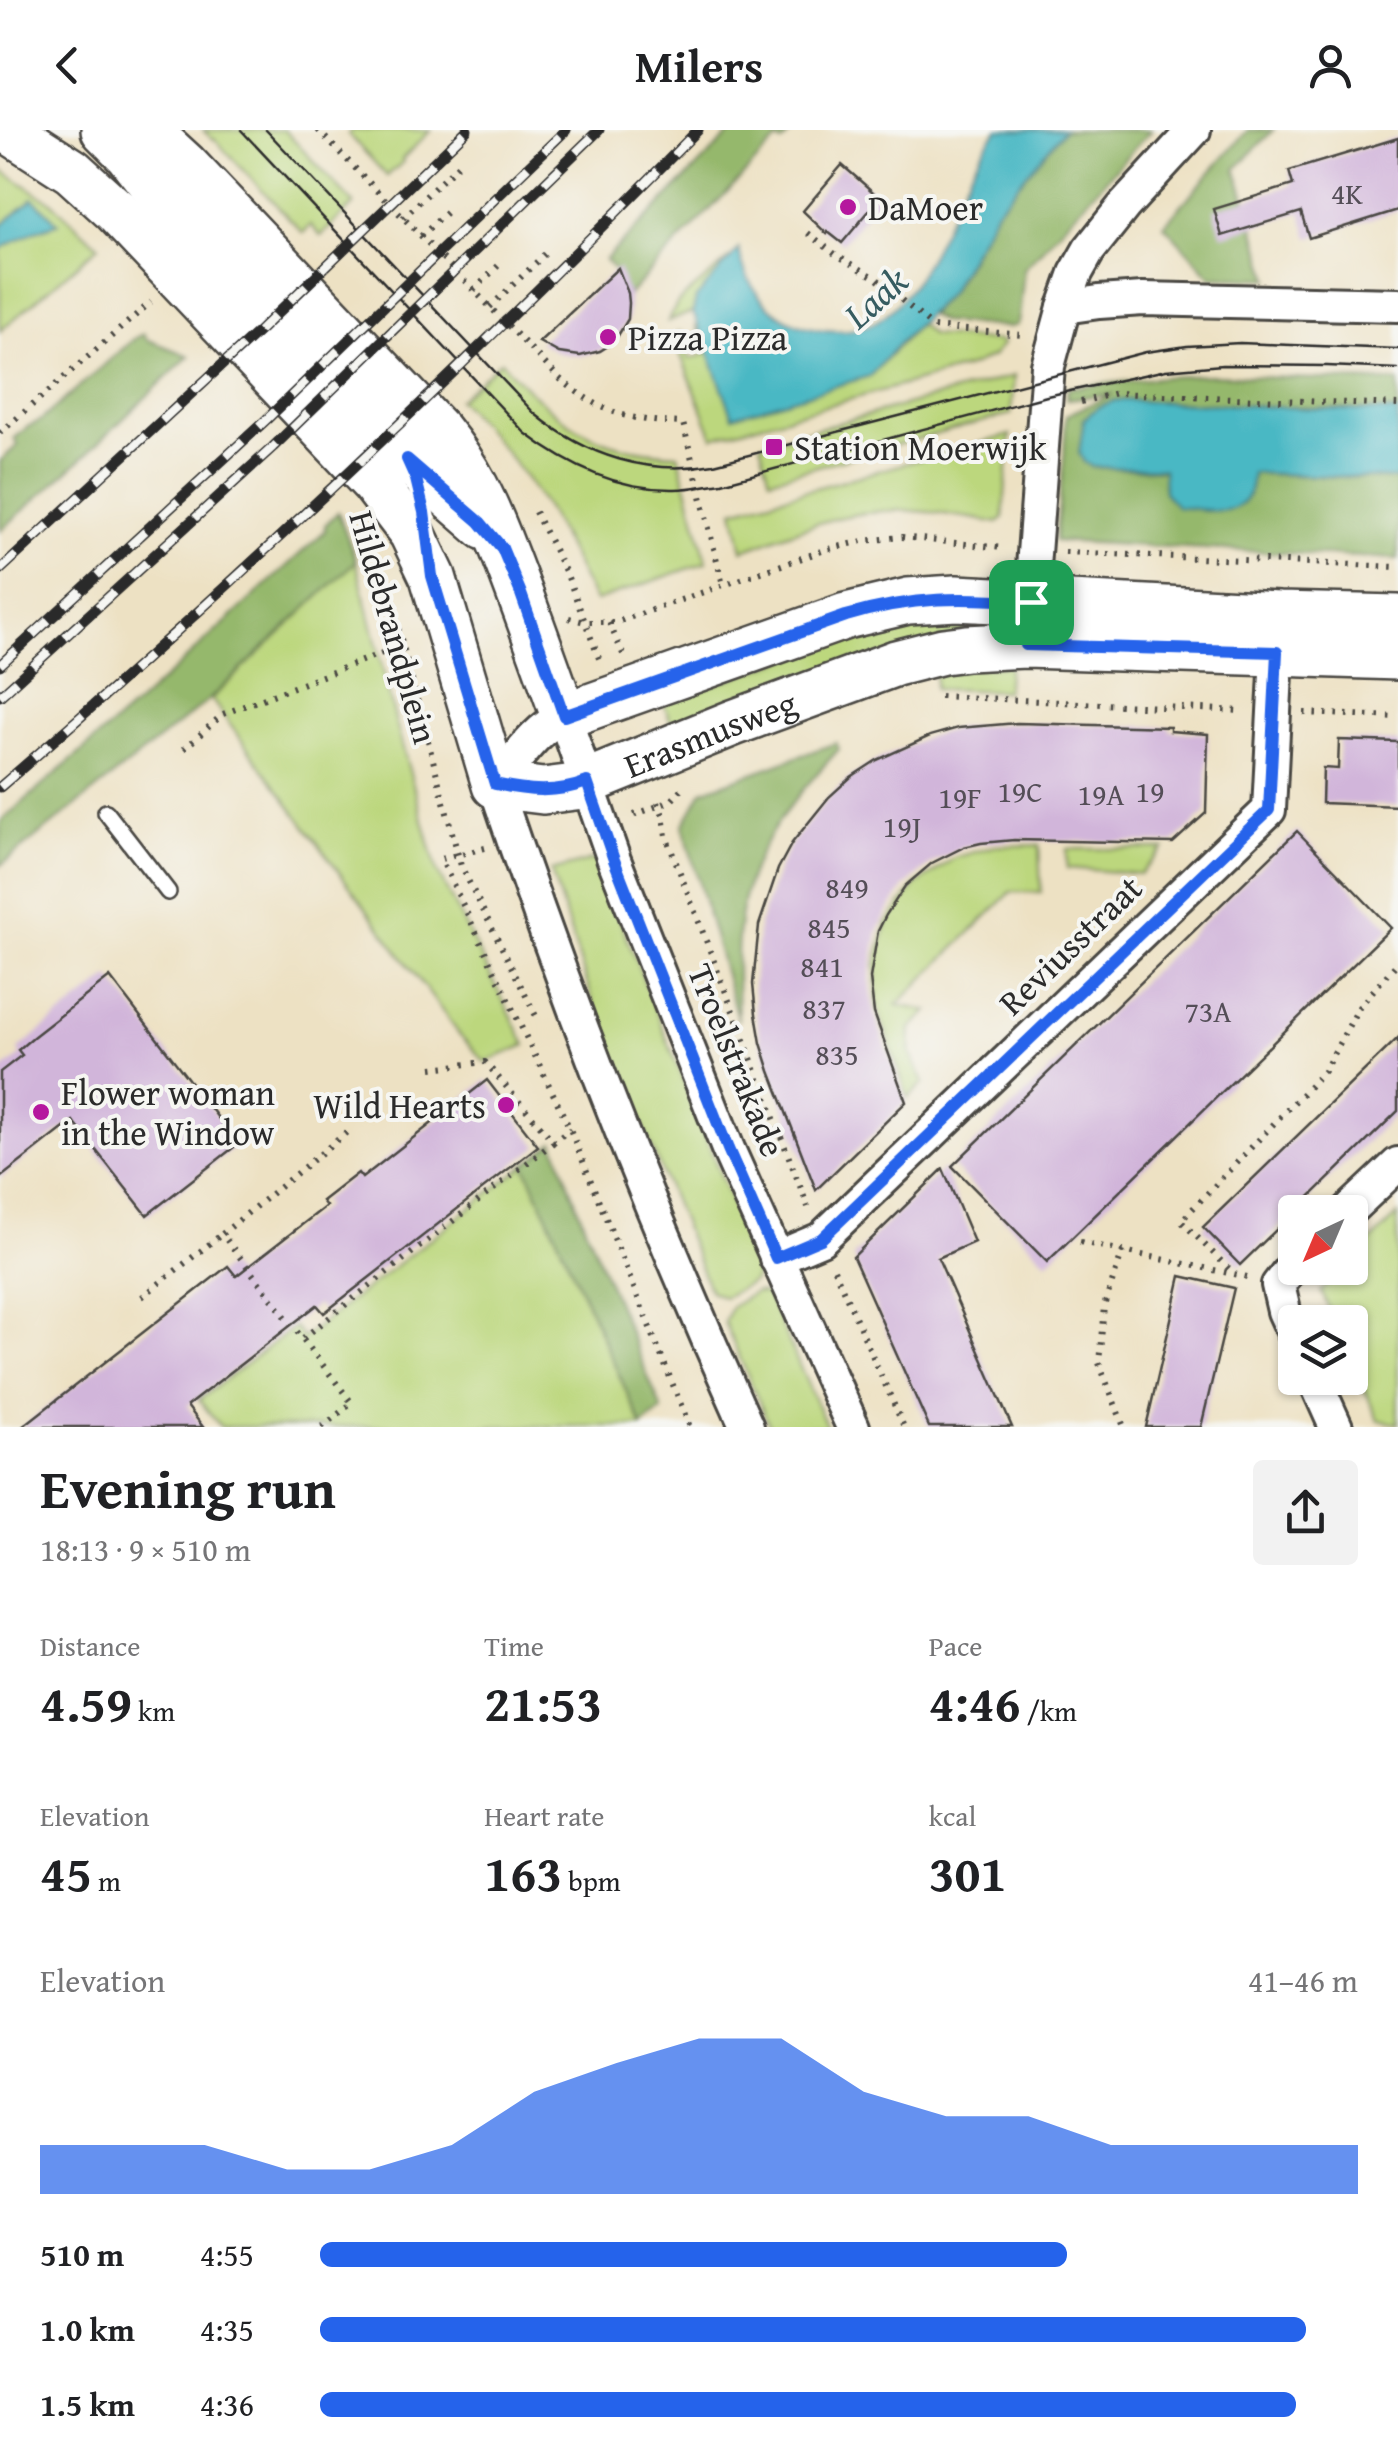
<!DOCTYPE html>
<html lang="en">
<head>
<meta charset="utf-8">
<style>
  body { margin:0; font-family:"Gentium Book Plus",serif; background:#f2f2f2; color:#202124; height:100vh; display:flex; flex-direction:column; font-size:38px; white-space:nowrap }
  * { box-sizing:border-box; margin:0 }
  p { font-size:32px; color:#757577 }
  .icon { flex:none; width:55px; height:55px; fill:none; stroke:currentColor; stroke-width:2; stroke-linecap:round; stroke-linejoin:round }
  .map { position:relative; height:1297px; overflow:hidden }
  .panel { display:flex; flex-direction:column; background:#fff; flex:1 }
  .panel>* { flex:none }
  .needle { width:65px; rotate:224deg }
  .tools { position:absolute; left:1278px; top:1065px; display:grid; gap:20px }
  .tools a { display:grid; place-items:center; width:90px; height:90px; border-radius:10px; background:#fff; box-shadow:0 2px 8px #0004; font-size:50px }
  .pin { position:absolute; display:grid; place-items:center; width:85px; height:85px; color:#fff; margin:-42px; border-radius:20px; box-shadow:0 5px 15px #0006 }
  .round { display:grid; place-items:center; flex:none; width:105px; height:105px; border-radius:10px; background:#f2f2f2 }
  .summary { display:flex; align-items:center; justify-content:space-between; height:170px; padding:0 40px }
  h1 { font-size:55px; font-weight:800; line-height:75px }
  .figures { display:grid; grid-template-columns:repeat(3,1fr); gap:15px; height:170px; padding:10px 40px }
  .figures div { display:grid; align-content:center }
  .figures b { font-size:50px; font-weight:800 }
  .figures small { font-size:28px; font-weight:400 }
  .figures p { font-size:28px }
  .chart { height:280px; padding:20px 40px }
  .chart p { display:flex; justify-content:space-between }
  .chart svg { width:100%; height:180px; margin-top:10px; fill:#2563eb; opacity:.7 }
  ul { padding:0 40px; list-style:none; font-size:32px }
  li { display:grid; grid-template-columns:160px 120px 1fr; align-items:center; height:75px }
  li i { height:25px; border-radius:12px; background:#2563eb }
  header { display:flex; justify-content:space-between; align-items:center; height:130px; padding:0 40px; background:#fff; font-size:45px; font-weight:800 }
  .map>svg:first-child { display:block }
  .green { fill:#bcd77d; stroke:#748154; stroke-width:2.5 }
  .forest { fill:#95b86c; stroke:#60724c; stroke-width:2.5 }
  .water { fill:#4ab8c4; stroke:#3a7278; stroke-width:2.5 }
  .building { fill:#d1b5da }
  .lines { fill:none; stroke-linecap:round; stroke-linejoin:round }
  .lane-casing { stroke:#484642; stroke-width:20 }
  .street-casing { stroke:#484642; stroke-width:38 }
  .secondary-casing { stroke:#484642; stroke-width:50 }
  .path { stroke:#484642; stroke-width:6; stroke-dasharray:2.5 8; stroke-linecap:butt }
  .lane { stroke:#fff; stroke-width:15 }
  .street { stroke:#fff; stroke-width:32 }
  .secondary { stroke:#fff; stroke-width:45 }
  .tram { stroke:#2b2b2b; stroke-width:2.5 }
  .rail-casing { stroke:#2b2b2b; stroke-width:11 }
  .rail { stroke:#f6f6f2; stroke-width:8; stroke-dasharray:22; stroke-linecap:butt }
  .route-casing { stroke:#fff; stroke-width:20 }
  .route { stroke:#2563eb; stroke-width:12 }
  .poi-dot { fill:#b5179e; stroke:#f6f6f2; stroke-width:4 }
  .labels { text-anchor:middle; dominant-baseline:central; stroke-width:8; stroke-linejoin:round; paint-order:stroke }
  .number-label { font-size:30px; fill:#544e57 }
  .poi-label { font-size:35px; fill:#2b2b2b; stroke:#f6f6f2; text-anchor:start }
  .street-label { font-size:35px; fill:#2b2b2b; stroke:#f6f6f2 }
  .water-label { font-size:38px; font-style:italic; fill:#365c61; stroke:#f6f6f2 }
</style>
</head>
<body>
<header><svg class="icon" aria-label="back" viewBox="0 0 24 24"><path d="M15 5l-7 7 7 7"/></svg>Milers<svg class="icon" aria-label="person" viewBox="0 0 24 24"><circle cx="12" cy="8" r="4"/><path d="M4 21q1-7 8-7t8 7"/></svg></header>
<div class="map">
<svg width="1398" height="1297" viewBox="0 0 1398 1297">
  <rect width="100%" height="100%" fill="#f6f6f2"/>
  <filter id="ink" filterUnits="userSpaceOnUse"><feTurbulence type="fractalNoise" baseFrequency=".01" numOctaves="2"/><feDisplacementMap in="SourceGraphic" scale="20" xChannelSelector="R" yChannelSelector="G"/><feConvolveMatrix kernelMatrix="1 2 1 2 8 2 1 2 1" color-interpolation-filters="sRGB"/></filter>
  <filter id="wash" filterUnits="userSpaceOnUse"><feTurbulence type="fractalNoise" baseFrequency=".0048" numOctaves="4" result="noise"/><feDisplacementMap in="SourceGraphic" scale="40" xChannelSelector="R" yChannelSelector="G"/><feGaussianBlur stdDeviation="2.25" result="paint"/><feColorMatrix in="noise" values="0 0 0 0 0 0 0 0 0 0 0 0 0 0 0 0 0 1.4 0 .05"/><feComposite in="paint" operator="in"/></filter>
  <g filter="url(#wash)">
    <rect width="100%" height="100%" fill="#ede1c3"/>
    <g class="green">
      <polygon points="203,0 284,0 354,74 321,106 311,95 303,103 214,9 213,10"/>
      <polygon points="352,0 431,0 402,29 403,32 387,46 348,4"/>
      <polygon points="0,39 51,72 99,116 0,201 0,119 35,101 57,94 33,68 0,97"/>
      <polygon points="734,125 696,168 693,182 668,191 678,172"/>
      <polygon points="919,194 931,205 999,211 1003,213 993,226 972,236 713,307 673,205 680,202 690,229 705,224 696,196 699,195 733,286 870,246"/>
      <path d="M501,231C557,291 592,321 678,324L707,432L596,471L594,469C576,437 562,403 542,372C519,335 489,302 458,270Z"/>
      <polygon points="1014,246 1011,284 770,349 760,314"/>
      <path d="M1010,305L1003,389L998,393C955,385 909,376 865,383C823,388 782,406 743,420L734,380Z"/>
      <polygon points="356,431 396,593 437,741 526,915 485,932 459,904 211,569"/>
      <polygon points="931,486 996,491 995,495 673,597 663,572 864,502"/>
      <polygon points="1009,535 1006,561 935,559 935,545 969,538"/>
      <polygon points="1039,715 1041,762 1011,762 897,875 929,881 911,898 910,922 924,953 908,968 877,877 876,833 887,793 915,756 954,728 995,716"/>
      <polygon points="1067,719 1164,719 1140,744 1067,738"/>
      <polygon points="596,729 758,1140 754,1151 724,1167 710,1161 594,875 551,741"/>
      <polygon points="525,1035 642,1296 221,1297 199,1270 294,1197 303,1208"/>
      <polygon points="1398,1085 1398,1294 1378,1290 1350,1227 1350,1192 1335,1192 1321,1161 1345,1138 1350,1138 1350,1132"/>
      <polygon points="755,1162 767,1164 827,1297 770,1297 724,1192 731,1177"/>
    </g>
    <g class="forest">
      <polygon points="734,0 794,0 782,13 777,10 628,165 618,144 605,130"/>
      <polygon points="1064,0 1151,0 1024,139 1019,189 1017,195 1009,197 942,192 929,185 953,158 997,79"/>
      <polygon points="1248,0 1273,0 1236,39 1270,149 1211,147 1164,95"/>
      <polygon points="144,204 146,209 189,226 77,333 0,401 0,331 18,315 14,309 27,297 40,291 135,208"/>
      <polygon points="1212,245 1398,252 1398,282 1116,270 1098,277 1085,289 1092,337 1398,349 1398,429 1055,411 1064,329 1066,285 1113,264 1066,269 1068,258 1165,247"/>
      <polygon points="338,382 356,431 210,569 0,736 0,692 138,573 325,401 325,395"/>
      <path d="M836,613L839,619C801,661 761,704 746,760C734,802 737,848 738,891L683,696L702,661Z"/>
      <polygon points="554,1012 583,1092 662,1280 642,1296 525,1035"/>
    </g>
    <g class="water">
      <path d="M997,0H1064L997,79L949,163L902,210L870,246L733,286L693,182L696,168L739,119C744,152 765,182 798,194C821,202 851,204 873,193C919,170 949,83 972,39C979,25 988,13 997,0Z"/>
      <polygon points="33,68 58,93 35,101 0,119 0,97"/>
      <path d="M1116,270L1398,282V349L1252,343C1251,351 1251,360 1247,367C1236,389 1198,378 1177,377L1164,362L1163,339L1092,337L1084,332L1079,323L1084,289L1098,277Z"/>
    </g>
    <g id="blocks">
      <g class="building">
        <polygon points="1398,8 1398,80 1309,108 1301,82 1222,106 1214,79 1293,55 1289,41"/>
        <polygon points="842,35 880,68 842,113 828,102 827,104 803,81"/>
        <polygon points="618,138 628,163 629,173 628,189 614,212 600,221 580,226 559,223 539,212"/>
        <polygon points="1017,593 1170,597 1170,601 1208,604 1206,683 1173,713 1014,710 981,713 964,717 932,733 905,756 886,785 878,801 870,848 874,883 906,972 816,1060 770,941 761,913 756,884 753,854 759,795 778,739 792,713 829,667 851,647 877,630 930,606 958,598"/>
        <polygon points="1339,610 1398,612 1398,676 1322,673 1323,638 1338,639"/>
        <polygon points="1297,701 1391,798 1047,1132 952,1036"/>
        <polygon points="110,847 238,1014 147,1085 73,991 0,1048 0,942 22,925 18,920 33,907"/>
        <polygon points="1398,908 1398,981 1240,1135 1203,1097"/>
        <polygon points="487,950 538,1016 324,1183 317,1175 187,1276 203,1297 22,1297 228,1136 236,1146 326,1076 322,1071 358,1043 362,1048"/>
        <polygon points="943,1039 974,1112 938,1128 1012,1297 929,1297 853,1127"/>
        <polygon points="1181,1146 1234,1158 1201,1297 1146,1297"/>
      </g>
    </g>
  </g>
  <g filter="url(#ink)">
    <use href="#blocks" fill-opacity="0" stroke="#484642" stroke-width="2.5"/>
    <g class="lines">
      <defs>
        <polyline id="lane" points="106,682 168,762"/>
        <g id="street">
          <polyline points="1064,177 1099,172 1143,169 1398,175"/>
          <polyline points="1029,491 1048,236 1064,177 1076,143 1089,120 1124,76 1194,0"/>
          <polyline points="1347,1082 1398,1034"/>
          <polyline points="776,1128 821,1109 1269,680 1278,504"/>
          <polyline points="1295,1133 1278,1155 1284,1181 1295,1205"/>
          <polyline points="1314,1248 1336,1297"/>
          <path d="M747,1297C652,1087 568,873 495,655C515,632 535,599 564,586L614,730L728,1019L853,1297"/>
        </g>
        <g id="secondary">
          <path id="s1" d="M8,0L72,41L115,80L374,353L412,403L433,447L495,655L543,661L575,657L733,593L896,533L943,521L967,518L1026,515L1398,527"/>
          <polyline points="104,0 128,24 168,75 407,329 485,397"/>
          <path d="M147,0L185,35L439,302C468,337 486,375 502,417C524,473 544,530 564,586L846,486L908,471L956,468L1279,485L1398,488"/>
        </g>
      </defs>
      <use href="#lane" class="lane-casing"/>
      <use href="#street" class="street-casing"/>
      <use href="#secondary" class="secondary-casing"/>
      <g class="path">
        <path d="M318,0L559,248C601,283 629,291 683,293L723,455"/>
        <polyline points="403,88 462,31"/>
        <polyline points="808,103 835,124 876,148 933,197 1023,205"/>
        <polyline points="421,106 451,78"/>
        <polyline points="474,160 503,131"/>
        <polyline points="490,177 547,122"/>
        <polyline points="1081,272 1116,263 1398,275"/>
        <polyline points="0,303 151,172"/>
        <polyline points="535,382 567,445 600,531"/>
        <polyline points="1065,422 1398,437"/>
        <polyline points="385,448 461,736 537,888"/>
        <polyline points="569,488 585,492 617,492 825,420 863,411 902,407 1002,418"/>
        <polyline points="609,493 623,524"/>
        <polyline points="940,566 1242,581"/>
        <polyline points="1304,583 1398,587"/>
        <polyline points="184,619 223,584 403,515"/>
        <polyline points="658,672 663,685 666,706 808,1077"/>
        <polyline points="634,685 671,671 683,658"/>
        <polyline points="485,718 441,729 570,999 690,1297"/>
        <polyline points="432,938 485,932 554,1012 570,999"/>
        <polyline points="1080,1112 1233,1144"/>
        <polyline points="1123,1121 1104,1176 1099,1233 1124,1297"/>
        <polyline points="834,1139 904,1297"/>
        <polyline points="1247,1147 1234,1144 1181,1091 1324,941 1359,877 1398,832"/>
        <polyline points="142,1167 222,1104"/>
        <polyline points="303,1208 554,1012"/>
        <polyline points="322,1297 352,1273 222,1104 352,998"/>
      </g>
      <use href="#lane" class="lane"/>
      <use href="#street" class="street"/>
      <use href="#secondary" class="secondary"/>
      <g class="tram">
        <path d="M241,0L525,303C570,337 618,360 675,359C691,359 706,355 722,353L1047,266L1166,240L1222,235L1327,236L1398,239"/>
        <path d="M266,0L535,284C586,326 648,346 714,334L1146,222L1187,216L1240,213L1398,219"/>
      </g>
      <defs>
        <g id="rail">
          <polyline points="0,440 261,199 467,0"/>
          <polyline points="0,535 267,289 566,0"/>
          <polyline points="0,566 273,317 599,0"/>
          <path d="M0,657C242,449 474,227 698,0"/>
        </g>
      </defs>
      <use href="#rail" class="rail-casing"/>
      <use href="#rail" class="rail"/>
    </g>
  </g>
  <g class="lines" filter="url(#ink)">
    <defs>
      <path id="route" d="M407,329L480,392L502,418L520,461L564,586L846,486C914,466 961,467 1031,472L1026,515L1277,522L1269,680L821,1109L776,1128L728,1019L614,730L587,652C556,664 527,661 495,654L432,446L424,382L416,349Z"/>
    </defs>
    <use href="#route" class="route-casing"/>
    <use href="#route" class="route"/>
  </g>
  <g class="poi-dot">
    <circle cx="848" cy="77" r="10"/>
    <circle cx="608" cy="207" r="10"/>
    <rect x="764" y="307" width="20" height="20" rx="5"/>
    <circle cx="506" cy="975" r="10"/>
    <circle cx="41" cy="982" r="10"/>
  </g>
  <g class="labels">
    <g class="number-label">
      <text x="1347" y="63">4K</text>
      <text x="1020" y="661">19C</text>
      <text x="1150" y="661">19</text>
      <text x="1101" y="664">19A</text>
      <text x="960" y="667">19F</text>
      <text x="902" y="696">19J</text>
      <text x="847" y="757">849</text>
      <text x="829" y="797">845</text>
      <text x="822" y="836">841</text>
      <text x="824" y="878">837</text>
      <text x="1208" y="881">73A</text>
      <text x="837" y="924">835</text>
    </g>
    <g class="poi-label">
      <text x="868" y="77">DaMoer</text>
      <text x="628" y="207">Pizza Pizza</text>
      <text x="794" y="317">Station Moerwijk</text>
      <text x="61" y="962">Flower woman<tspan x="61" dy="40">in the Window</tspan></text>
      <text x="486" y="975" text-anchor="end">Wild Hearts</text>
    </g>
    <g class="street-label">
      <text transform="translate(394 497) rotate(74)">Hildebrandplein</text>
      <text stroke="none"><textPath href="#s1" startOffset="1065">Erasmusweg</textPath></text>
      <text transform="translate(1070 815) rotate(-44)">Reviusstraat</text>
      <text transform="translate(737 930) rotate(68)">Troelstrakade</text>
    </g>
    <g class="water-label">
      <text transform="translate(875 167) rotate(-42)">Laak</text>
    </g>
  </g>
</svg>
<div class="tools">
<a><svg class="needle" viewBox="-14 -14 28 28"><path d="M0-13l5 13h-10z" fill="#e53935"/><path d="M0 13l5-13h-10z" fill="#757577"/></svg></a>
<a><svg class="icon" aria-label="layers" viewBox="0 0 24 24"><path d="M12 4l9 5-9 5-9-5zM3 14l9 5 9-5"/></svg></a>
</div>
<div class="pin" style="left:1031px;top:472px;background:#1e9e55"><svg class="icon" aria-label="arrive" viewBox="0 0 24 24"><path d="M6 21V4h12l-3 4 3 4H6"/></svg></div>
</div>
<section class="panel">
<div class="summary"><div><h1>Evening run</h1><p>18:13 · 9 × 510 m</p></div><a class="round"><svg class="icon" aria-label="share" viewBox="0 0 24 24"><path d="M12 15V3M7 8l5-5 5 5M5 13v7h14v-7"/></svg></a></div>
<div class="figures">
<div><p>Distance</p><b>4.59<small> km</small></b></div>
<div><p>Time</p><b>21:53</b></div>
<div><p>Pace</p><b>4:46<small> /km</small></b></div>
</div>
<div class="figures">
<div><p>Elevation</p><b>45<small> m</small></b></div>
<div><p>Heart rate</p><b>163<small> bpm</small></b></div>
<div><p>kcal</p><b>301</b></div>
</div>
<div class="chart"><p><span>Elevation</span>41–46 m</p>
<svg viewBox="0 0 160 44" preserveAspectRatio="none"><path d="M0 44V32L10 32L20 32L30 38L40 38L50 32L60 19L70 12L80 6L90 6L100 19L110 25L120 25L130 32L140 32L150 32L160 32V44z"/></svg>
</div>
<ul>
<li><b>510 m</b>4:55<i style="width:72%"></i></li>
<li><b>1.0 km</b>4:35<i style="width:95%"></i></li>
<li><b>1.5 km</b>4:36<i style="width:94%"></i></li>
</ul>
</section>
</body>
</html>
